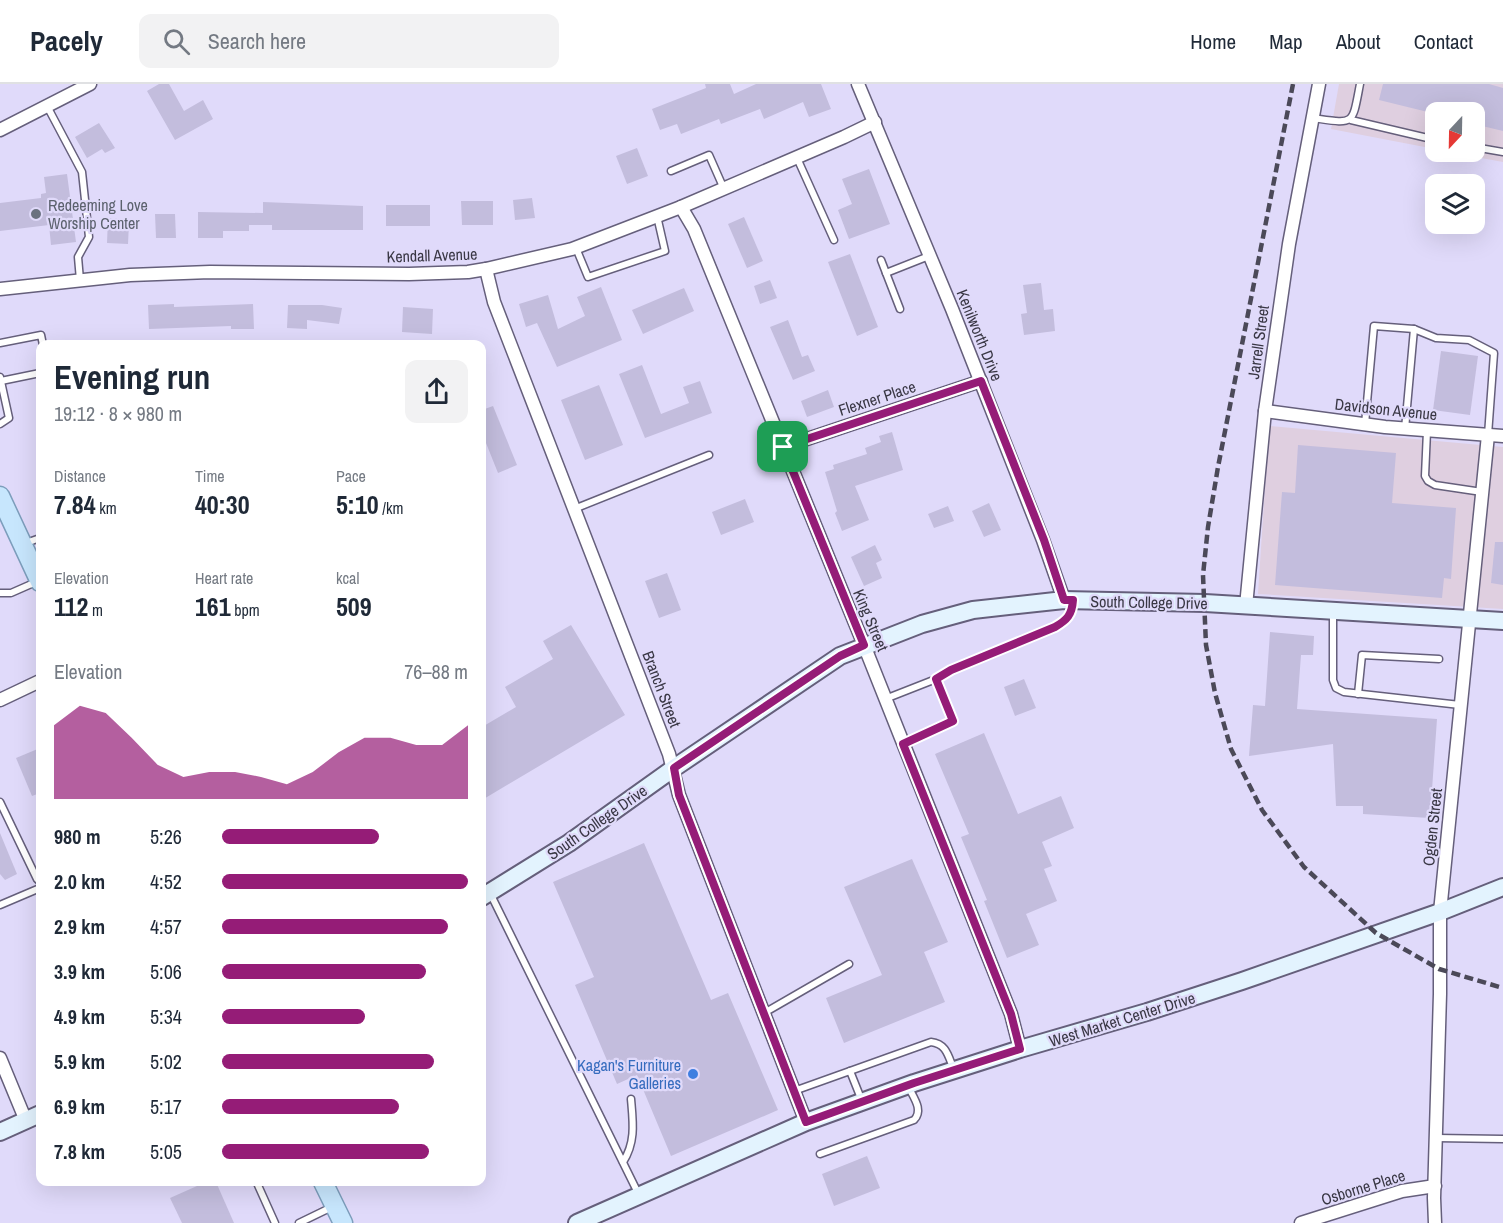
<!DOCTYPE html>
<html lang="en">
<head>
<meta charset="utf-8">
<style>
  body { margin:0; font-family:"Archivo Narrow",sans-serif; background:#f2f2f3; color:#1f2937; height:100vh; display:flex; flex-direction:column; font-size:22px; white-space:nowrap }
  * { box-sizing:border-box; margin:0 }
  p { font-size:20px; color:#747a83 }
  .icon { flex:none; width:33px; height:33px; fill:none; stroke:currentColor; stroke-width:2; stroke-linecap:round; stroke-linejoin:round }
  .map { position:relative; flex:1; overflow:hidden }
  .sheet { position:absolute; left:36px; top:256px; width:450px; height:846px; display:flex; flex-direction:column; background:#fff; border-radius:12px; box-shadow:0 6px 24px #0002 }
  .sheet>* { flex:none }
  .needle { width:39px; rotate:202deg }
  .controls { position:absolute; left:1425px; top:18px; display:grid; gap:12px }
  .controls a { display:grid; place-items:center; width:60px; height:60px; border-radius:12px; background:#fff; box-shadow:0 6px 24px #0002; font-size:30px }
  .pin { position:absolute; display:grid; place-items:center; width:51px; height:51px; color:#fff; margin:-26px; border-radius:12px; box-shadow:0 3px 9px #0006 }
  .round { display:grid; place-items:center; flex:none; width:63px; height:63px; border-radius:12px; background:#f2f2f3 }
  .summary { display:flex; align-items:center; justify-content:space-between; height:102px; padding:0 18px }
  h1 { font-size:33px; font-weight:700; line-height:45px }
  .figures { display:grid; grid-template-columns:repeat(3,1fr); gap:9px; height:102px; padding:6px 18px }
  .figures div { display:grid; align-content:center }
  .figures b { font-size:26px; font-weight:700 }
  .figures small { font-size:16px; font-weight:400 }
  .figures p { font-size:16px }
  .chart { height:168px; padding:12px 18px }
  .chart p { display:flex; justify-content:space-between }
  .chart svg { width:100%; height:108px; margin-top:6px; fill:#951c77; opacity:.7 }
  ul { padding:0 18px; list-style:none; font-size:20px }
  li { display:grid; grid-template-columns:96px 72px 1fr; align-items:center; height:45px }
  li i { height:15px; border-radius:8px; background:#951c77 }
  header { display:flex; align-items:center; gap:36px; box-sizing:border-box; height:84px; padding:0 30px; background:#fff; border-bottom:2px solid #e0e1e3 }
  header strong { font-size:28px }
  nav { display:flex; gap:33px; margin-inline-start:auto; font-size:21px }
  .search { width:420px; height:54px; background:#f2f2f3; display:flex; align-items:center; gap:15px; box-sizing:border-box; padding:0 21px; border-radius:12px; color:#747a83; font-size:22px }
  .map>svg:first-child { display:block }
  .industrial { fill:#dfcfe0 }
  .building { fill:#c3bddd }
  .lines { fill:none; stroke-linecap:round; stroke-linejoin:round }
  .lane-casing { stroke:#655f7b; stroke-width:9 }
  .street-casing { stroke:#655f7b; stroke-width:15 }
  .secondary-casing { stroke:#655f7b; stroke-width:20 }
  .primary-casing { stroke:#7d9ebc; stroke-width:21 }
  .lane { stroke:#fff; stroke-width:6 }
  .street { stroke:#fff; stroke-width:12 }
  .secondary { stroke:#e3f3fe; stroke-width:16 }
  .primary { stroke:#c7e6fd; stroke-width:18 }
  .rail { stroke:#4b4958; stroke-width:4.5; stroke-dasharray:9 4.5; stroke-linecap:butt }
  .route-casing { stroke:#fff; stroke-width:12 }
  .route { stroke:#951c77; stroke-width:8 }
  .worship-dot { fill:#6b7280; stroke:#e0dafa; stroke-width:2 }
  .shop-dot { fill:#3f7fe0; stroke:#e0dafa; stroke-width:2 }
  .labels { text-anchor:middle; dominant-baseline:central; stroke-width:4.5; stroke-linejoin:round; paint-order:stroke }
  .worship-label { font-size:16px; fill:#5b616d; stroke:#e0dafa; text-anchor:start }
  .street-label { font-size:16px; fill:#393744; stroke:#e0dafa }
  .shop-label { font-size:16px; fill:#366cbe; stroke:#e0dafa; text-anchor:end }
</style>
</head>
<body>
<header>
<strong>Pacely</strong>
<div class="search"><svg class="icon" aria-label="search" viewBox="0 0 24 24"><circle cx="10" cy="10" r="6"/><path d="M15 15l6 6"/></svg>Search here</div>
<nav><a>Home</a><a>Map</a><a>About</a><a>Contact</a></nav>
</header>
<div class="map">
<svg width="1503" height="1139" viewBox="0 0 1503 1139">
  <rect width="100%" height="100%" fill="#e0dafa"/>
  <g class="industrial">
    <polygon points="1339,0 1503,0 1503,78 1449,68 1474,68 1474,28 1436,28 1435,65 1331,45"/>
    <polygon points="1269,342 1503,363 1503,525 1258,510"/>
  </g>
  <g class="building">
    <polygon points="159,0 169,0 184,27 203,16 213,35 175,56 147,7"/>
    <polygon points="705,0 730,0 734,10 756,0 821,0 831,25 809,33 803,18 764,35 760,25 721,40 719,35 681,50 677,40 660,46 652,25 706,4"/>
    <polygon points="1383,0 1489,0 1503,4 1503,47 1474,40 1474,28 1436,28 1436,30 1379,16"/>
    <polygon points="99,39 115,64 105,69 102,65 87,74 75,53"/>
    <polygon points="637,64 648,92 627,100 616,72"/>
    <polygon points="869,85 890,140 849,155 838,126 852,120 842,95"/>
    <polygon points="67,90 76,158 51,161 49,141 0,147 0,119 41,114 41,110 46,109 44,93"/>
    <polygon points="532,114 535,134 515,136 513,116"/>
    <polygon points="461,117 493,117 493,141 462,141"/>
    <polygon points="263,118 363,122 363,146 272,146 272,141 249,141 249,147 223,147 223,154 198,154 198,128 263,129"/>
    <rect x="386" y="121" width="44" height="21"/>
    <polygon points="155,130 175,130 176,154 156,154"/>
    <polygon points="744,133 763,177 747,184 728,140"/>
    <polygon points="108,134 120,134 120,138 129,139 128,160 107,159"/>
    <polygon points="850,170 878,243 857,252 828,178"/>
    <polygon points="770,196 777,214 760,220 754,202"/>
    <polygon points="1041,199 1044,226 1053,225 1055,247 1024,251 1021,230 1027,229 1023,201"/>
    <polygon points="601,203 622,256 557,283 537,239 526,243 519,220 548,211 558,245 585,232 577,213"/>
    <polygon points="684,204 694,227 643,250 632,226"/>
    <polygon points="174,220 174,223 253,220 254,245 231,245 231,242 149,245 148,221"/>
    <polygon points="288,221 322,221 342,224 339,240 307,236 307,245 287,244"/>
    <polygon points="403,223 433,225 432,250 402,248"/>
    <polygon points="788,236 802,273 808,271 815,287 793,296 770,243"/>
    <polygon points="1441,267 1478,272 1470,331 1433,326"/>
    <polygon points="642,281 661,330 689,319 683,303 700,297 712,329 645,354 619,290"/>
    <polygon points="599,301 623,361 585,376 561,316"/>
    <polygon points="828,306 834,323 807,333 801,317"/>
    <polygon points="493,322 517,381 498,389 482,349 482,326"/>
    <polygon points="892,348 903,386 855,402 869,436 842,447 835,429 837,427 825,388 834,385 833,381 867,370 865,364 881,358 879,352"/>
    <polygon points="1298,361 1396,369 1392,419 1456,424 1451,495 1444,494 1442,514 1275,501 1282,408 1295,409"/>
    <polygon points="745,415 754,438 721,451 712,428"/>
    <polygon points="989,419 1001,446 984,453 972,427"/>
    <polygon points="948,422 954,437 934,444 928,430"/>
    <polygon points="1495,458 1503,458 1503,501 1491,499"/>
    <polygon points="875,461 882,476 876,479 882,494 864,502 851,473"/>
    <polygon points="667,489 681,526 659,534 645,497"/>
    <polygon points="571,541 625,631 482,716 482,643 516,623 505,603 553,575 543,557"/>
    <polygon points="1270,548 1314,552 1313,571 1301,571 1297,625 1437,635 1430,734 1363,730 1363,722 1336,722 1333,660 1249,672 1253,621 1265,622"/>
    <polygon points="1024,595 1036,624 1015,632 1004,603"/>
    <polygon points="984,649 1018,730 1061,712 1074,744 1042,758 1052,782 1044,785 1057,817 1026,830 1039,861 1007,874 984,817 987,816 961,753 969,750 935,670"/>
    <polygon points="40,664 40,709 32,712 16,674"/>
    <polygon points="0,749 17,790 5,796 0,790"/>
    <polygon points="644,759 711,916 728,909 778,1026 671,1072 637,991 617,1000 575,901 594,893 553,798"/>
    <polygon points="912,775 948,858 924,868 945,918 844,959 826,914 882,891 844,803"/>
    <polygon points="867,1072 880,1104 834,1122 822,1090"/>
    <polygon points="206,1098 216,1098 234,1139 182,1139 170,1114"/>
  </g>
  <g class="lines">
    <defs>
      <g id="lane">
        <polyline points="47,22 82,88 89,153 78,173 80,196"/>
        <path d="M1313,34C1355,40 1352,42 1360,0"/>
        <polyline points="1351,36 1436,56"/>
        <polyline points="1474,63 1503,68"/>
        <polyline points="797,74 834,156"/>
        <polyline points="671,87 709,71 724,105"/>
        <polyline points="576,164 588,193 665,167 657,132"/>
        <polyline points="881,176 900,225"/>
        <polyline points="886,189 929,172"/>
        <polyline points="0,259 41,251 43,261"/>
        <polyline points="0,293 9,334 0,340"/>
        <polyline points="1,297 40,289"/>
        <polyline points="1365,340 1374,242 1414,245 1436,254 1469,256 1494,269 1488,351"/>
        <polyline points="1405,345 1414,245"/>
        <polyline points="1427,347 1425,392 1428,397 1435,401 1482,408"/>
        <polyline points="574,425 709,371"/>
        <polyline points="23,460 40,454"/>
        <polyline points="0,509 11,509 36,498"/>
        <polyline points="1333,528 1333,596 1336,604 1344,608 1460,621"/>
        <path d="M936,595L951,586L1055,543C1067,536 1072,532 1073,517"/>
        <polyline points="1358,610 1362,571 1439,575"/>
        <polyline points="885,615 936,595 953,637 904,660"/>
        <polyline points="0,718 37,795 40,798"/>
        <polyline points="491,811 639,1111"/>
        <polyline points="0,821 40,804"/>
        <polyline points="764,929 849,880"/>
        <polyline points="850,987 862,1017"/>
        <path d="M794,1007L931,958C947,960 948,972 954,986"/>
        <polyline points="1436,1054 1503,1055"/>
        <path d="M820,1070L914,1036C924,1026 913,1013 908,1002"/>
        <path d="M623,1078C636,1058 633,1038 631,1015"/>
        <polyline points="259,1098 257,1099 275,1139"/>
        <polyline points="299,1139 332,1123"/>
      </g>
      <g id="street">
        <polyline points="858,0 952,225 1043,456 1064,516"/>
        <polyline points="0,46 90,0"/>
        <polyline points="681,123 694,145 864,561 1011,930 1020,965"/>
        <polyline points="486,185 494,218 669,670 679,711 806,1038"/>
        <polyline points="0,205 130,191 210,188 409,190 468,188 486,185 572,165 681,123 844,53 875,38"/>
        <polyline points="1265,327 1385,343 1503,352"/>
        <polyline points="783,363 981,297"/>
        <polyline points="1246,522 1265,327 1289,160 1319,0"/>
        <polyline points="0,616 40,597"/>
        <polyline points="0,974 26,1037"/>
        <polyline points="1301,1139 1402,1107 1435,1102"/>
        <polyline points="1435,1139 1434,1114 1440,910 1440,828 1488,351"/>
      </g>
      <g id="secondary">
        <polyline points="482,813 569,759 674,684 840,572 922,540 973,526 1064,516 1205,519 1503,537"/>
        <polyline points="0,1048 40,1030"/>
        <polyline points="577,1139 806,1038 914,999 1020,965 1147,928 1242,897 1440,828 1503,803"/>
      </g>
      <g id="primary">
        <polyline points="0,412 40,498"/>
        <polyline points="323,1098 343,1139"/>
      </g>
    </defs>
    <use href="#lane" class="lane-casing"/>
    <use href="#street" class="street-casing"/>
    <use href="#secondary" class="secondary-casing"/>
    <use href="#primary" class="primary-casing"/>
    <use href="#lane" class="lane"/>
    <use href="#street" class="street"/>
    <use href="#secondary" class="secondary"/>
    <use href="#primary" class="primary"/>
    <polyline class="rail" points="1293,0 1218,383 1208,443 1203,491 1206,561 1215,609 1231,665 1262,726 1304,783 1376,849 1439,885 1503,904"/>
  </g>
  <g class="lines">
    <defs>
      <path id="route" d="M981,297L1044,456L1064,516H1073C1072,531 1067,536 1055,543L951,586L936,595L953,637L903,660L1011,930L1020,965L914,999L806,1038L679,711L674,684L840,572L864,561L783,363Z"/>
    </defs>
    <use href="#route" class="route-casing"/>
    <use href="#route" class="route"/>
  </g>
  <circle class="worship-dot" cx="36" cy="130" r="6"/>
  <circle class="shop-dot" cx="693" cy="990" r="6"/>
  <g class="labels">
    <g class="worship-label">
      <text x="48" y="121">Redeeming Love<tspan x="48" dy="18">Worship Center</tspan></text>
    </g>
    <g class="street-label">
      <text transform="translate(432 171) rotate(-2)">Kendall Avenue</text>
      <text transform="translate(980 251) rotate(68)">Kenilworth Drive</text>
      <text transform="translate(1258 258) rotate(-82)">Jarrell Street</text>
      <text transform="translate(877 314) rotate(-18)">Flexner Place</text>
      <text transform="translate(1386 325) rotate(6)">Davidson Avenue</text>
      <text transform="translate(1149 518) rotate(1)">South College Drive</text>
      <text transform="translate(871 536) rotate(67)">King Street</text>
      <text transform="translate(662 605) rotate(69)">Branch Street</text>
      <text transform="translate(597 738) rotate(-35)">South College Drive</text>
      <text transform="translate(1432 743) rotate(-84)">Ogden Street</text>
      <text transform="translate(1122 935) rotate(-17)">West Market Center Drive</text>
      <text transform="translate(1363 1103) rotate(-17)">Osborne Place</text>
    </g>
    <g class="shop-label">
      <text x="681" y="981">Kagan's Furniture<tspan x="681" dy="18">Galleries</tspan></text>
    </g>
  </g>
</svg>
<div class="controls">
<a><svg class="needle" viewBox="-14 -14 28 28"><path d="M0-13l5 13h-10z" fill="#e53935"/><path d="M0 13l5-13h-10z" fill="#747a83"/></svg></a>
<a><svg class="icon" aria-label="layers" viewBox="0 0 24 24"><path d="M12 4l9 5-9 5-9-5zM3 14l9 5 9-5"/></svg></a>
</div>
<div class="pin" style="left:783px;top:363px;background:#1e9e55"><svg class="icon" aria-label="arrive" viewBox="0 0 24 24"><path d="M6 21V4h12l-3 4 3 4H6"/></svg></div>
<section class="sheet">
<div class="summary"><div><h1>Evening run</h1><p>19:12 · 8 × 980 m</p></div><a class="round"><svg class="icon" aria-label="share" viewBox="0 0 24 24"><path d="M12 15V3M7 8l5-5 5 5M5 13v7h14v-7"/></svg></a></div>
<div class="figures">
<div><p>Distance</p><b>7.84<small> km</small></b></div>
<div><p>Time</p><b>40:30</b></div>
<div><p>Pace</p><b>5:10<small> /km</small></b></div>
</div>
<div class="figures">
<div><p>Elevation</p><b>112<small> m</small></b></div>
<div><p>Heart rate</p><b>161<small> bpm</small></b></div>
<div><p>kcal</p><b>509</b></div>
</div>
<div class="chart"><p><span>Elevation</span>76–88 m</p>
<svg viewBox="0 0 160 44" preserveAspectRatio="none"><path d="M0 44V14L10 6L20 9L30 19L40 30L50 35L60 33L70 33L80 35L90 38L100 33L110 25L120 19L130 19L140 22L150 22L160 14V44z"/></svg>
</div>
<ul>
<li><b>980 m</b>5:26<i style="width:64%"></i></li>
<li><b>2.0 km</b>4:52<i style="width:100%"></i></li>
<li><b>2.9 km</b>4:57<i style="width:92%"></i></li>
<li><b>3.9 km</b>5:06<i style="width:83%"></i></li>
<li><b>4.9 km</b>5:34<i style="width:58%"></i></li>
<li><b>5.9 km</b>5:02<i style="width:86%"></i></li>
<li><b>6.9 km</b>5:17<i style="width:72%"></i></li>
<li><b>7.8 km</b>5:05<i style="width:84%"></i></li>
</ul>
</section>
</div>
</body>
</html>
